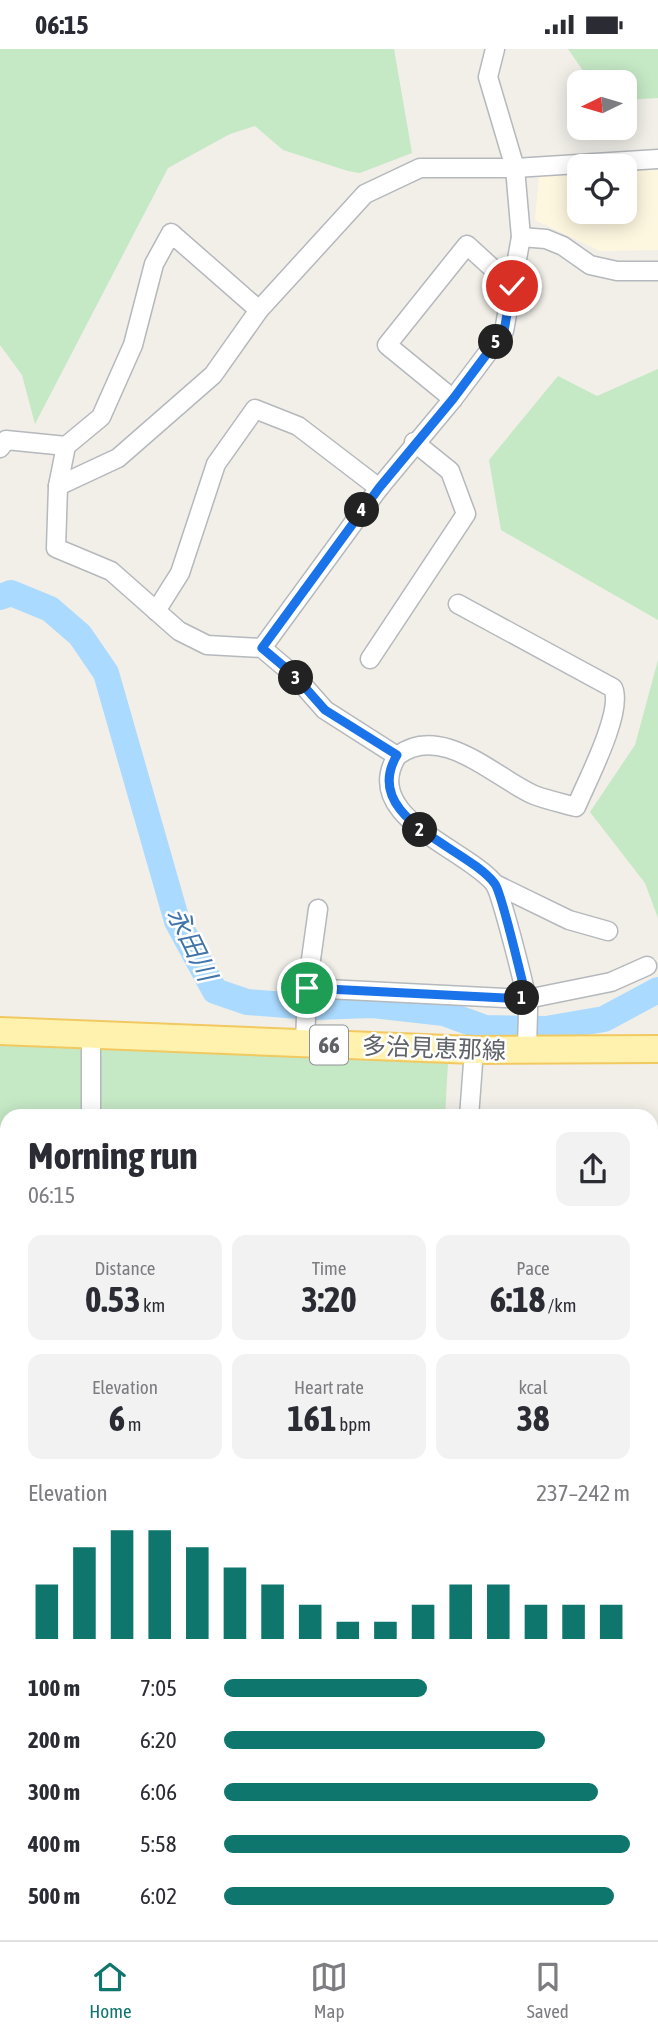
<!DOCTYPE html>
<html lang="en">
<head>
<meta charset="utf-8">
<style>
  body { margin:0; font-family:"Asap Condensed","Noto Sans JP",sans-serif; background:#f2f2f3; color:#2b2b33; height:100vh; display:flex; flex-direction:column; font-size:26px; white-space:nowrap }
  * { box-sizing:border-box; margin:0 }
  p { font-size:23px; color:#7c7c81 }
  .icon { flex:none; width:38px; height:38px; fill:none; stroke:currentColor; stroke-width:2; stroke-linecap:round; stroke-linejoin:round }
  .map { position:relative; flex:1; overflow:hidden }
  .side { position:absolute; left:0px; top:1060px; width:658px; height:831px; display:flex; flex-direction:column; background:#fff; border-radius:21px 21px 0 0; box-shadow:0 4px 18px #0003 }
  .side>* { flex:none }
  .needle { width:46px; rotate:265deg }
  .tools { position:absolute; left:567px; top:21px; display:grid; gap:14px }
  .tools a { display:grid; place-items:center; width:70px; height:70px; border-radius:14px; background:#fff; box-shadow:0 4px 18px #0003; font-size:35px }
  .pin { position:absolute; display:grid; place-items:center; width:60px; height:60px; color:#fff; margin:-30px; border:4px solid #fff; border-radius:50%; box-shadow:0 2px 7px #0007 }
  .km { position:absolute; width:35px; height:35px; margin:-18px; border-radius:50%; background:#222; color:#fff; font-size:19px; line-height:35px; text-align:center }
  .round { display:grid; place-items:center; flex:none; width:74px; height:74px; border-radius:14px; background:#f2f2f3 }
  .overview { display:flex; align-items:center; justify-content:space-between; height:119px; padding:0 28px }
  h1 { font-size:38px; font-weight:700; line-height:52px }
  .metrics { display:grid; grid-template-columns:repeat(3,1fr); gap:10px; height:119px; padding:7px 28px }
  .metrics div { display:grid; align-content:center; border-radius:14px; background:#f2f2f3; text-align:center }
  .metrics b { font-size:35px; font-weight:700 }
  .metrics small { font-size:19px; font-weight:400 }
  .metrics p { font-size:19px }
  .chart { height:196px; padding:14px 28px }
  .chart p { display:flex; justify-content:space-between }
  .chart svg { width:100%; height:126px; margin-top:7px; stroke:#0f766e; stroke-width:6 }
  ul { padding:0 28px; list-style:none; font-size:23px }
  li { display:grid; grid-template-columns:112px 84px 1fr; align-items:center; height:52px }
  li i { height:18px; border-radius:9px; background:#0f766e }
  .status { display:flex; justify-content:space-between; align-items:center; height:49px; padding:0 35px; background:#fff; direction:ltr }
  .status svg { height:19px; fill:currentColor }
  .dock { display:flex; justify-content:space-around; align-items:center; height:98px; border-top:2px solid #e1e1e2; background:#fff; font-size:19px; color:#7c7c81 }
  .dock a { display:grid; justify-items:center; gap:4px }
  .dock .selected { color:#0f766e }
  .map>svg:first-child { display:block }
  .commercial { fill:#fef7e0 }
  .green { fill:#c5e8c5 }
  .lines { fill:none; stroke-linecap:round; stroke-linejoin:round }
  .river { stroke:#aadaff; stroke-width:26 }
  .minor-casing { stroke:#b5b8bc; stroke-width:21 }
  .primary-casing { stroke:#f2c960; stroke-width:30 }
  .minor { stroke:#fff; stroke-width:18 }
  .primary { stroke:#fff2af; stroke-width:26 }
  .route-casing { stroke:#fff; stroke-width:14 }
  .route { stroke:#1a73e8; stroke-width:9 }
  .labels { text-anchor:middle; dominant-baseline:central; stroke-width:5; stroke-linejoin:round; paint-order:stroke }
  .shield { fill:#fff; stroke:#8f9295; stroke-width:2 }
  .shield-label { font-size:23px; font-weight:bold; fill:#5f6368 }
  .street-label { font-size:24px; fill:#5f6368; stroke:#fff }
  .water-label { font-size:26px; font-style:italic; fill:#4174aa; stroke:#fff }
</style>
</head>
<body>
<div class="status"><b>06:15</b><svg viewBox="0 0 49 12"><path d="M0 12V9h3v3zM5 12V6h3v6zM10 12V3h3v9zM15 12V0h3v12zM26 1h20v11H26zM47 4h2v5h-2z"/></svg></div>
<div class="map">
<svg width="658" height="1891" viewBox="0 0 658 1891">
  <rect width="100%" height="100%" fill="#f1efe8"/>
  <polygon class="commercial" points="658,121 658,201 600,202 535,171 539,126 579,124 579,163 625,163 625,122"/>
  <g class="green">
    <polygon points="0,0 394,0 412,104 360,124 348,122 283,101 255,77 230,85 168,119 35,375 22,326 0,296"/>
    <polygon points="568,0 658,0 658,49 625,51 625,33 591,33"/>
    <polygon points="658,320 658,571 501,481 489,411 558,327 597,347"/>
    <polygon points="658,611 658,869 645,834 590,763 635,696"/>
    <polygon points="0,993 133,994 448,1014 445,1067 7,1068 7,1119 0,1119"/>
    <polygon points="7,1286 7,1885 651,1885 651,1339 658,1344 658,1891 0,1891 0,1288"/>
  </g>
  <g class="lines">
    <polyline class="river" points="0,548 11,544 50,560 80,586 106,624 177,872 215,942 247,953 313,958 373,956 444,964 485,979 546,980 604,970 658,941"/>
    <defs>
      <g id="minor">
        <polyline points="521,188 546,190 563,197 590,216 617,222 658,222"/>
        <path d="M259,261L171,184L154,215L133,296L101,368L66,397L58,437L56,499L111,522L179,582L207,596L262,599L294,626L325,661L397,707C360,768 465,799 494,834C501,843 527,945 528,959C528,973 527,988 527,1002"/>
        <polyline points="453,350 387,296 467,196 512,237"/>
        <polyline points="0,399 6,391 66,397"/>
        <polyline points="58,437 118,409 213,326 259,261 365,145 420,119 515,119 658,110"/>
        <polyline points="156,562 180,524 216,415 255,360 298,377 379,439"/>
        <polyline points="262,599 379,439 453,350 504,282 521,188 515,119 488,28 495,0"/>
        <polyline points="370,610 466,465 450,422 414,393"/>
        <path d="M397,707C441,673 494,728 534,746C547,751 562,754 576,758C586,734 624,662 613,639L458,555"/>
        <polyline points="495,835 569,871 608,882"/>
        <polyline points="318,860 307,939 527,950 611,933 647,917"/>
        <polyline points="91,985 91,1068"/>
        <polyline points="305,995 307,939"/>
        <polyline points="469,1068 474,1001"/>
        <polyline points="651,1146 658,1145"/>
        <polyline points="0,1153 7,1153"/>
      </g>
      <polyline id="primary" points="0,982 474,1001 658,1000"/>
    </defs>
    <use href="#minor" class="minor-casing"/>
    <use href="#primary" class="primary-casing"/>
    <use href="#minor" class="minor"/>
    <use href="#primary" class="primary"/>
  </g>
  <g class="lines">
    <defs>
      <path id="route" d="M307,939L527,950C521,930 503,847 495,835C468,798 359,770 397,706L325,661L294,626L262,599L379,439L453,350L504,282L512,237"/>
    </defs>
    <use href="#route" class="route-casing"/>
    <use href="#route" class="route"/>
  </g>
  <g class="labels">
    <rect class="shield" x="310" y="976.5" width="38" height="39" rx="5"/>
    <g class="shield-label">
      <text x="329" y="996">66</text>
    </g>
    <g class="street-label">
      <text transform="translate(434 999) rotate(2)">多治見恵那線</text>
    </g>
    <g class="water-label">
      <text transform="translate(192 895) rotate(64)">永田川</text>
    </g>
  </g>
</svg>
<div class="tools">
<a><svg class="needle" viewBox="-14 -14 28 28"><path d="M0-13l5 13h-10z" fill="#e53935"/><path d="M0 13l5-13h-10z" fill="#7c7c81"/></svg></a>
<a><svg class="icon" aria-label="locate" viewBox="0 0 24 24"><circle cx="12" cy="12" r="6"/><path d="M12 2v4M12 18v4M2 12h4M18 12h4"/></svg></a>
</div>
<div class="pin" style="left:307px;top:939px;background:#1e9e55"><svg class="icon" aria-label="arrive" viewBox="0 0 24 24"><path d="M6 21V4h12l-3 4 3 4H6"/></svg></div>
<div class="pin" style="left:512px;top:237px;background:#d93025"><svg class="icon" aria-label="check" viewBox="0 0 24 24"><path d="M5 12l5 5 9-10"/></svg></div>
<b class="km" style="left:522px;top:949px">1</b>
<b class="km" style="left:420px;top:781px">2</b>
<b class="km" style="left:296px;top:629px">3</b>
<b class="km" style="left:362px;top:461px">4</b>
<b class="km" style="left:496px;top:293px">5</b>
<section class="side">
<div class="overview"><div><h1>Morning run</h1><p>06:15</p></div><a class="round"><svg class="icon" aria-label="share" viewBox="0 0 24 24"><path d="M12 15V3M7 8l5-5 5 5M5 13v7h14v-7"/></svg></a></div>
<div class="metrics">
<div><p>Distance</p><b>0.53<small> km</small></b></div>
<div><p>Time</p><b>3:20</b></div>
<div><p>Pace</p><b>6:18<small> /km</small></b></div>
</div>
<div class="metrics">
<div><p>Elevation</p><b>6<small> m</small></b></div>
<div><p>Heart rate</p><b>161<small> bpm</small></b></div>
<div><p>kcal</p><b>38</b></div>
</div>
<div class="chart"><p><span>Elevation</span>237–242 m</p>
<svg viewBox="0 0 160 44" preserveAspectRatio="none"><path d="M5 44V25M15 44V12M25 44V6M35 44V6M45 44V12M55 44V19M65 44V25M75 44V32M85 44V38M95 44V38M105 44V32M115 44V25M125 44V25M135 44V32M145 44V32M155 44V32"/></svg>
</div>
<ul>
<li><b>100 m</b>7:05<i style="width:50%"></i></li>
<li><b>200 m</b>6:20<i style="width:79%"></i></li>
<li><b>300 m</b>6:06<i style="width:92%"></i></li>
<li><b>400 m</b>5:58<i style="width:100%"></i></li>
<li><b>500 m</b>6:02<i style="width:96%"></i></li>
</ul>
</section>
</div>
<nav class="dock">
<a class="selected"><svg class="icon" aria-label="home" viewBox="0 0 24 24"><path d="M3 11l9-7 9 7M6 9v11h12V9"/></svg>Home</a>
<a><svg class="icon" aria-label="map" viewBox="0 0 24 24"><path d="M3 6l6-2 6 2 6-2v14l-6 2-6-2-6 2zM9 4v14M15 6v14"/></svg>Map</a>
<a><svg class="icon" aria-label="saved" viewBox="0 0 24 24"><path d="M7 4h10v16l-5-4-5 4z"/></svg>Saved</a>
</nav>
</body>
</html>
